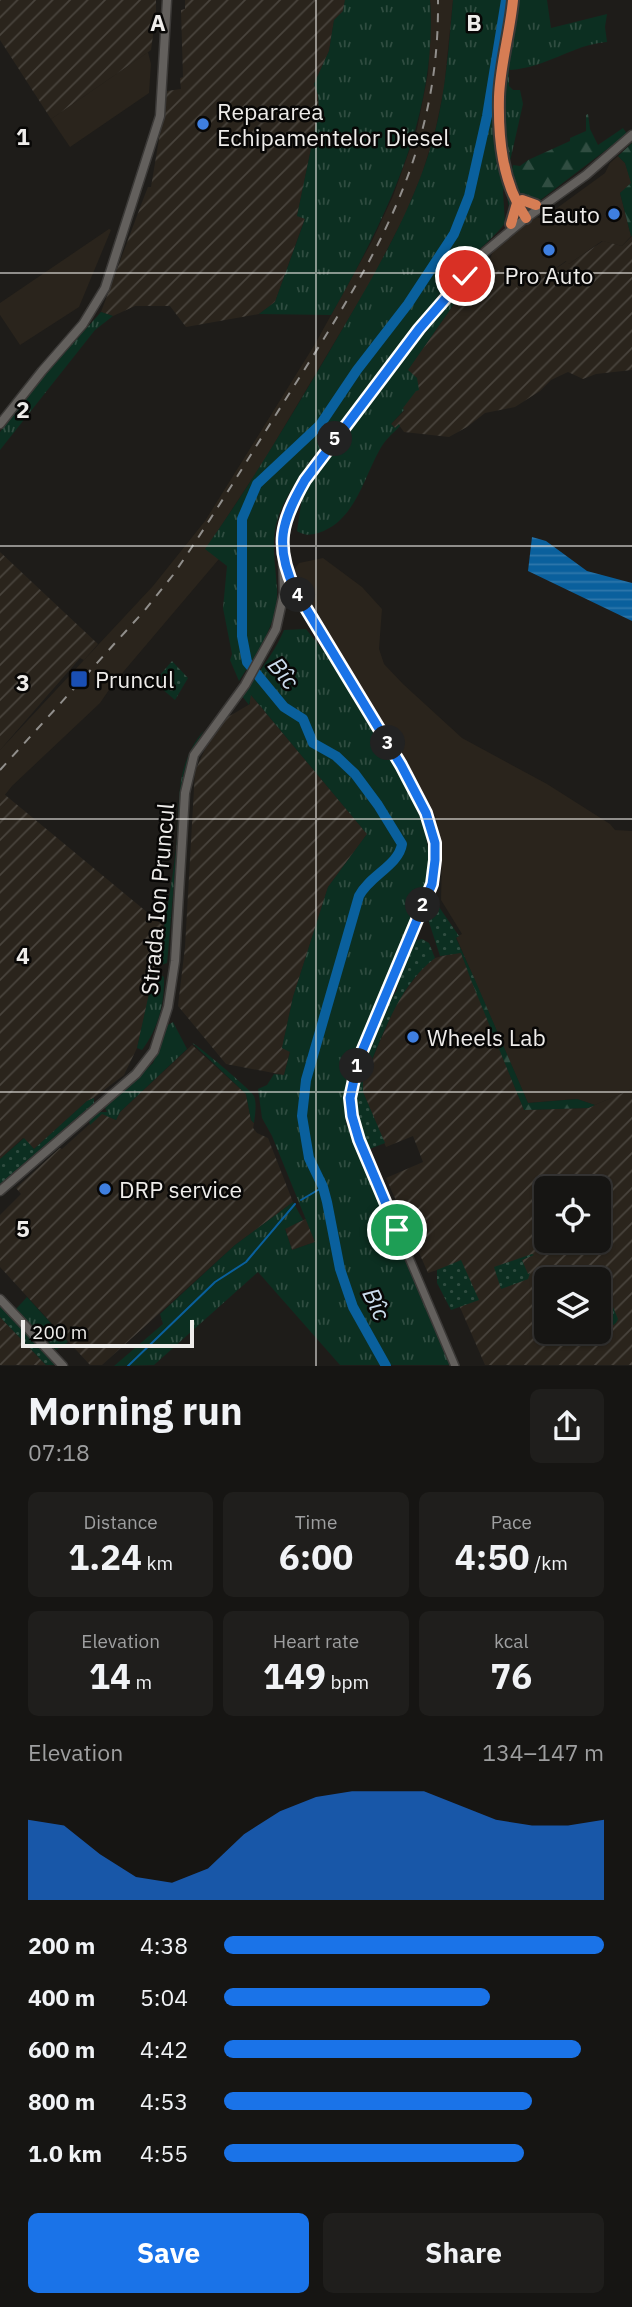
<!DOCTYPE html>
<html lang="en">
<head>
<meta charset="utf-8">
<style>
  body { margin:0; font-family:"IBM Plex Sans",sans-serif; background:#1f1e1c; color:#f1f3f6; height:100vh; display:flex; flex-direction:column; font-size:26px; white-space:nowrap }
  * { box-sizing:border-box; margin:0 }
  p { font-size:23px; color:#9e9fa0 }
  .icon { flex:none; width:38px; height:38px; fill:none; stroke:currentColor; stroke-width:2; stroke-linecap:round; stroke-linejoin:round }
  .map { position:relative; height:1366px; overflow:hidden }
  .panel { display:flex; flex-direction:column; background:#161513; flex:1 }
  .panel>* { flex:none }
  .controls { position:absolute; left:534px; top:1176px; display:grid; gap:14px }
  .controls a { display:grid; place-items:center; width:77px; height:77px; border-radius:10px; background:#161513; box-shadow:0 2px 5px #0004,0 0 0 2px #353433; font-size:35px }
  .scale { position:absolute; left:21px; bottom:18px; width:173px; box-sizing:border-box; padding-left:7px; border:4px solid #eeecea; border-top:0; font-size:19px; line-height:24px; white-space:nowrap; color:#eeecea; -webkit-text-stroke:5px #080706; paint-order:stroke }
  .pin { position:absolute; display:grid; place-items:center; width:60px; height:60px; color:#fff; margin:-30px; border:4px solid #fff; border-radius:50%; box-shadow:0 2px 7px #0007 }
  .km { position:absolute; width:35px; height:35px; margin:-18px; border-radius:50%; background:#222; color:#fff; font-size:19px; line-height:35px; text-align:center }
  .round { display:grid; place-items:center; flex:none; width:74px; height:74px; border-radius:10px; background:#1f1e1c }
  .headline { display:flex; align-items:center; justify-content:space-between; height:119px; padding:0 28px }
  h1 { font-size:38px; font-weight:800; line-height:52px }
  .stats { display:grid; grid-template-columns:repeat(3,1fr); gap:10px; height:119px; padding:7px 28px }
  .stats div { display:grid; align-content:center; border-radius:10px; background:#1f1e1c; text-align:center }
  .stats b { font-size:35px; font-weight:800 }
  .stats small { font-size:19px; font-weight:400 }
  .stats p { font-size:19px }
  .chart { height:196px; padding:14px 28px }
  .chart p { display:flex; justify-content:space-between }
  .chart svg { width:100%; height:126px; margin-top:7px; fill:#1a73e8; opacity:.7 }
  .primary-button { display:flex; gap:14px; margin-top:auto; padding:14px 28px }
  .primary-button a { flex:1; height:80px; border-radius:10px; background:#1a73e8; color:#fff; font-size:28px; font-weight:800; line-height:80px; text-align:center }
  .primary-button a+a { background:#1f1e1c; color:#f1f3f6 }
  ul { padding:0 28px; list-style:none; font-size:23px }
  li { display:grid; grid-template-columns:112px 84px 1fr; align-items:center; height:52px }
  li i { height:18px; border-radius:9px; background:#1a73e8 }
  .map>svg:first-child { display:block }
  .built { fill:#2a241c }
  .industrial { fill:url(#industrial-furrows); fill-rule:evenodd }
  .grass { fill:url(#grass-tufts) }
  .forest { fill:url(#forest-firs) }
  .park { fill:url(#park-dots) }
  .water { fill:url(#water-rules) }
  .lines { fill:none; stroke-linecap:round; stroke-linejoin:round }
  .stream { stroke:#0a609d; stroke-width:2 }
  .river { stroke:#0a609d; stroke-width:10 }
  .minor-casing { stroke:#3b3937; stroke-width:10 }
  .tertiary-casing { stroke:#3b3937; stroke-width:11 }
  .trunk-casing { stroke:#3b3937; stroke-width:14 }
  .minor { stroke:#63605d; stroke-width:7 }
  .tertiary { stroke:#63605d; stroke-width:8 }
  .trunk { stroke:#d67d54; stroke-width:10 }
  .rail { stroke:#918f8c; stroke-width:2; stroke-dasharray:9 9; stroke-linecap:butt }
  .route-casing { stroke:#fff; stroke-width:14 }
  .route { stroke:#1a73e8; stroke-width:9 }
  .grid { fill:none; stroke:#eeecea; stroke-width:2; stroke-opacity:0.55 }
  .shop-dot { fill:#3f7fe0; stroke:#080706; stroke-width:2.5 }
  .transit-dot { fill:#1a4fb4; stroke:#080706; stroke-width:2.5 }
  .labels { text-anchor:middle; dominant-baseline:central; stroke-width:5; stroke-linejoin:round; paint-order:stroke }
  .poi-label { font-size:23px; fill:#eeecea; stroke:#080706; text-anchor:start }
  .street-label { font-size:23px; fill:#eeecea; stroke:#080706 }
  .water-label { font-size:24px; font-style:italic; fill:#cadbec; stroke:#080706 }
  .grid-label { font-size:23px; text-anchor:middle; font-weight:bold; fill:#eeecea; stroke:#080706; stroke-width:5; stroke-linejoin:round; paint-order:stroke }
</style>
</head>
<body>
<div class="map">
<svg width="632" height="1366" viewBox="0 0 632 1366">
  <defs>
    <pattern id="industrial-furrows" width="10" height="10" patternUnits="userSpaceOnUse" patternTransform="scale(1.75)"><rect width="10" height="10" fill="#2a241c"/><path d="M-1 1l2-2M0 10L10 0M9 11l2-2" fill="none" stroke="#49443d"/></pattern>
    <pattern id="grass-tufts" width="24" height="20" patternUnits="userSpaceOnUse" patternTransform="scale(1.75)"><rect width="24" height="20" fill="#0c2f21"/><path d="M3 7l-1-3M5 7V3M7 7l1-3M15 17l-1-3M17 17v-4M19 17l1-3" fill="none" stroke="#304d41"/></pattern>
    <pattern id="forest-firs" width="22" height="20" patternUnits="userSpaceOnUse" patternTransform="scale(1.75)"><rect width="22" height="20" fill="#0c2f21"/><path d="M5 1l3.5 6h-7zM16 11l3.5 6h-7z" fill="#304d41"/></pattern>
    <pattern id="park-dots" width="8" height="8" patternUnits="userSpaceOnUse" patternTransform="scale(1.75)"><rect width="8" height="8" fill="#0c2f21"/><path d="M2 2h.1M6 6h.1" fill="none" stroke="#304d41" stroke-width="1.8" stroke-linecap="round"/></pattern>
    <pattern id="water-rules" width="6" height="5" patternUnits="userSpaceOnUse" patternTransform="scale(1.75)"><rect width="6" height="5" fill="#0a609d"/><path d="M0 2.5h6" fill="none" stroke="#2e77ab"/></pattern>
  </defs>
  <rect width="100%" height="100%" fill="#1e1c19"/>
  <g class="built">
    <polygon points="430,0 453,0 444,89 435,132 422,174 405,215 371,281 265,459 206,549 219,559 113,684 100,703 12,786 0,801 0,750 153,586 205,521 315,344 372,241 393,196 417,129 428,74 431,18"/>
    <polygon points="148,52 151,64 149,93 70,147 51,119"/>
    <polygon points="618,156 625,163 632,184 620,193 631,236 622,246 602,241 569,264 566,261 522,292 489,261 494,249 537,217 542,219 605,173 610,163"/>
    <polygon points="109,229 111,230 79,307 20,345 0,315 0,303"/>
    <polygon points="323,558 362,587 382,609 379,649 384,664 403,684 462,738 547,784 610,824 615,830 632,831 632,1089 595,1105 577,1099 528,1103 456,937 462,934 441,900 442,851 436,817 293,571 299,563"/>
  </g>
  <g class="industrial">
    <polygon points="0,0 156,0 156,21 151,24 153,35 151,50 51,119 0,40"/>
    <polygon points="185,0 345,0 343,11 334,20 329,51 314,84 318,95 319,110 297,216 305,218 275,302 259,314 186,327 170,306 135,306 113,316 101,312 144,197 148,187 151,187 167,91 181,89 180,78 183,77 181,10 185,9"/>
    <polygon points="632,236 632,370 596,374 583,379 568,372 551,380 540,391 515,407 485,413 467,427 449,437 404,432 399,425 395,428 391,424 404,411 402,408 416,390 417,378 407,371 464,290 489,261 522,292 567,261 569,264 603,241 622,246"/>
    <polygon points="0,552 98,644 84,660 80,658 0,750"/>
    <polygon points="250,694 367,834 328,887 293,997 282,1048 290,1051 284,1075 226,1064 178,1006 185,947 195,771 206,747 228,717 250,704"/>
    <polygon points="4,794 165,927 137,1048 124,1075 92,1099 87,1101 34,1149 23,1138 0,1159 0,801"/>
    <path d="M458,952L461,953L524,1110L588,1108L632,1089V1365H485L443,1268L428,1273L386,1178L423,1162L413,1136L386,1147L363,1092V1081L397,1002L426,963L435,958ZM546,1188H598V1241H546ZM546,1279H598V1332H546Z"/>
    <polygon points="192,1045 246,1094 251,1120 254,1123 253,1128 257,1133 268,1138 293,1202 235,1245 102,1365 90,1365 0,1267 0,1215 21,1194 16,1188 60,1148 62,1149 102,1113 116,1120 120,1112"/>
    <polygon points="306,1219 315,1242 292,1250 285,1228"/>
    <polygon points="0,1317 46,1365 0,1365"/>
  </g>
  <g class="grass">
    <path d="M345,0H430C438,115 386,218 331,315L259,314L275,302L305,219L297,216L319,110L318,95L314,84L329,51L334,20L343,11Z"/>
    <path d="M453,0H547L551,28L607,14L605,27L607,42C571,45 547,68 509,70V86L513,90H520L523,104L503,192L505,223C495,237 475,252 462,267C427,309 395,355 361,398C335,430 304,464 285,501C268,534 275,555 277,589C279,623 256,654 239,681L230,660L232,654L223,608L227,566L205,549C251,484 292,415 332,347C372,278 415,209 435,132C446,89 449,44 453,0Z"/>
    <path d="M459,291L461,294L408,370L417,378L419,390L416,391L403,408L404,410L391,424L395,428L399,424L400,426C392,434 384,441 379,451C363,480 354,522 318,533C310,535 305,536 297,531L302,498L314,476L351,424L455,292Z"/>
    <polygon points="101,312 113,316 95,330 0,450 0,432 6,424 42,378"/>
    <path d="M306,629C321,648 338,667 351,688C365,711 376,735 389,758C408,792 432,826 428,867C424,911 395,960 377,1001C360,1040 340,1079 346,1123L450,1365H340L258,1272L154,1365L114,1366L163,1324L160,1314L235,1245L293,1202L303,1220L285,1229L292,1250L315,1242L272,1136L262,1118L258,1089L267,1085L274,1074L284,1075L290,1052L282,1048L293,997L328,887L367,834L251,695L249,705L242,696C257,674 274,654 284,630Z"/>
    <path d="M204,730L189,756L183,776L168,953L167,963L155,967C165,928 171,889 176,849C181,803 173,768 204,730Z"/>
    <path d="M154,971L164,977C165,1003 158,1029 142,1050L137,1048Z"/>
    <polygon points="173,1022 187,1049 120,1112 116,1120 102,1114 90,1125 89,1120 98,1112 107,1112 105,1108 110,1102 153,1063 168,1025"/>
    <path d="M192,1043C197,1044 252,1091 254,1096C257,1104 255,1115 254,1123L251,1120L246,1094Z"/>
    <polygon points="27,1297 68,1342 56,1350 16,1309"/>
  </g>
  <g class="forest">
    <polygon points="588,114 590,129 598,145 623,128 627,134 522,214 510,213 507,197 513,165 520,166 528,160 570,141 570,138 586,131 586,115"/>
    <polygon points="632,143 632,236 631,236 620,193 631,183 625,163 618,156"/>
    <polygon points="471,980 475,980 528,1103 577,1099 595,1105 588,1108 524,1110"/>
  </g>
  <g class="park">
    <polygon points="172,661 188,678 175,700 154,682"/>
    <polygon points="434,893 439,907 459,936 456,938 475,980 471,980 461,953 440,956 427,916"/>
    <path d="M422,939L429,943L435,958C397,987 382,1038 363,1081V1092L385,1143L367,1150L353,1113L352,1099L367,1048L381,1015L397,990L398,975L412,941Z"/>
    <polygon points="94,1098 94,1103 0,1184 0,1159 24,1138 34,1149 87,1101"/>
    <polygon points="532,1254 534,1255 522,1260 528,1274 530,1273 528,1279 501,1289 494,1267"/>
    <polygon points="461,1260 479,1300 451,1310 437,1283 437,1270"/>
    <path d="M583,1267L598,1271L618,1319C616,1326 605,1331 599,1328L598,1279H574L573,1276L576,1271Z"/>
    <polygon points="0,1305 50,1357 57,1365 46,1365 0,1317"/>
  </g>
  <polygon class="water" points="532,537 546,541 587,571 632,583 632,621 528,571"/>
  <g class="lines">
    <g class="stream">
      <polyline points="301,1200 323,1187"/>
      <polyline points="128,1366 215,1282 246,1262 295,1204"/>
    </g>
    <path class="river" d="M386,1366L353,1307L340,1269L327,1202L323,1187L309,1158L302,1116L306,1080L359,896C369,876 399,865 402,844L378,805L355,774L336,756L313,743L303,719L284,707L247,662L242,636V519L257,484L320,425L357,370L408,304L454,234L469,196L487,116L506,0"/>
    <defs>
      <polyline id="minor" points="284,566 295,590 401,765 426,813 435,843 435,860 432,884 358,1061 350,1099 352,1116 359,1140 455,1366"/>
      <g id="tertiary">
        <polyline points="0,424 42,371 83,324 105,288 160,116 167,0"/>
        <polyline points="0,1191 136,1074 154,1051 168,1007 175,961 185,793 194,755 245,685 276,629 284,593 283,555 286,519 305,480 419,329 485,252 526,218 586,175 632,135"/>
        <polyline points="0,1299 63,1366"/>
      </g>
      <g id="trunk">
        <path d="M513,0C510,32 500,66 499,97C498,138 502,183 526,218"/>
        <polyline points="522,200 536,205"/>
        <polyline points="511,224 517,203"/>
      </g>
    </defs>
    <use href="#minor" class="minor-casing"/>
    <use href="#tertiary" class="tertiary-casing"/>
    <use href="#trunk" class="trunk-casing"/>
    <use href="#minor" class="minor"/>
    <use href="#tertiary" class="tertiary"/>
    <use href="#trunk" class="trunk"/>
    <path class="rail" d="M0,770L145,610L173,575C211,520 246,462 282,405C366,272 440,164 438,0"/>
  </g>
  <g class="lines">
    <defs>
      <path id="route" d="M397,1230L359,1140L352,1116L350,1098L358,1061L432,884L435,860V843L426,813L401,765L295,590C274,545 281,522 305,480L419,329L465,276"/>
    </defs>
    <use href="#route" class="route-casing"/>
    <use href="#route" class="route"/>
  </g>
  <path class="grid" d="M316,0V1366M0,273H632M0,546H632M0,819H632M0,1092H632"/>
  <g class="shop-dot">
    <circle cx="203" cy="124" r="7"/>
    <circle cx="614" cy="214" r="7"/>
    <circle cx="549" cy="250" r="7"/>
    <circle cx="413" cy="1037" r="7"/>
    <circle cx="105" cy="1189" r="7"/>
  </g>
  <rect class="transit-dot" x="70" y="670" width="18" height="18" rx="3.5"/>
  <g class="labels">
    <g class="poi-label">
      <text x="217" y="111">Repararea<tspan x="217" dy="26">Echipamentelor Diesel</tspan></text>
      <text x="600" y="214" text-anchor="end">Eauto</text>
      <text x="549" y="275" text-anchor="middle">Pro Auto</text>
      <text x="95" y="679">Pruncul</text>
      <text x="427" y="1037">Wheels Lab</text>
      <text x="119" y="1189">DRP service</text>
    </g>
    <g class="street-label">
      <text transform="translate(157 899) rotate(-85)">Strada Ion Pruncul</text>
    </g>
    <g class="water-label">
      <text transform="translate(284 673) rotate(50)">Bîc</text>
      <text transform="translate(377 1304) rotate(64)">Bîc</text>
    </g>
  </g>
  <g class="grid-label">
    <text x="158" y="31">A</text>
    <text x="474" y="31">B</text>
    <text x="23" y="145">1</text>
    <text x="23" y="418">2</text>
    <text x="23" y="691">3</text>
    <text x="23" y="964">4</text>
    <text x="23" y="1237">5</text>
  </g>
</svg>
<div class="controls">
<a><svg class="icon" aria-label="locate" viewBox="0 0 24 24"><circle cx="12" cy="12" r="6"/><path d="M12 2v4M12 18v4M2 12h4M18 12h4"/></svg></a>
<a><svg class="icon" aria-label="layers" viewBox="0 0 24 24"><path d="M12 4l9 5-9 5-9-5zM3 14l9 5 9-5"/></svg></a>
</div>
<div class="scale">200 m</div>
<div class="pin" style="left:397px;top:1230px;background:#1e9e55"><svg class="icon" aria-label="arrive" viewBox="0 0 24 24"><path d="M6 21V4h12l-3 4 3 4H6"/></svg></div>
<div class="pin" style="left:465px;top:276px;background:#d93025"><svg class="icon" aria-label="check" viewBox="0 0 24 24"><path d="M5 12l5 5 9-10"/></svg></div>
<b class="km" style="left:357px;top:1066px">1</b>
<b class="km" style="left:423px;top:905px">2</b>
<b class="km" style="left:388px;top:743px">3</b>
<b class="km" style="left:298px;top:595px">4</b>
<b class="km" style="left:335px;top:439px">5</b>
</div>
<section class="panel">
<div class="headline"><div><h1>Morning run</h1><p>07:18</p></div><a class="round"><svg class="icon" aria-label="share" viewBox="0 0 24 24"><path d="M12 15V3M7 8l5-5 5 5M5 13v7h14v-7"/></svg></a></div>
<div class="stats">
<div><p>Distance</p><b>1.24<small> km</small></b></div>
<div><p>Time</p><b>6:00</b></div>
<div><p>Pace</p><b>4:50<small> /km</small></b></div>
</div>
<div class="stats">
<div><p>Elevation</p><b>14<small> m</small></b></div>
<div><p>Heart rate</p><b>149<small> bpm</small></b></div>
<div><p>kcal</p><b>76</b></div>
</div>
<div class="chart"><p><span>Elevation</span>134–147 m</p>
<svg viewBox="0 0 160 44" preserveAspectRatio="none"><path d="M0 44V16L10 18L20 28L30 36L40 38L50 33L60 21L70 13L80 8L90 6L100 6L110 6L120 11L130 16L140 18L150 18L160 16V44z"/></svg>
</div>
<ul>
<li><b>200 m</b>4:38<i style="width:100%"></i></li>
<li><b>400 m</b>5:04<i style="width:70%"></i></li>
<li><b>600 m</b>4:42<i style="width:94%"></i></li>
<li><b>800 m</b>4:53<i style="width:81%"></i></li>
<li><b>1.0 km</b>4:55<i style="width:79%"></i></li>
</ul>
<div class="primary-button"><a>Save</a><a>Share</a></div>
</section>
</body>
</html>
